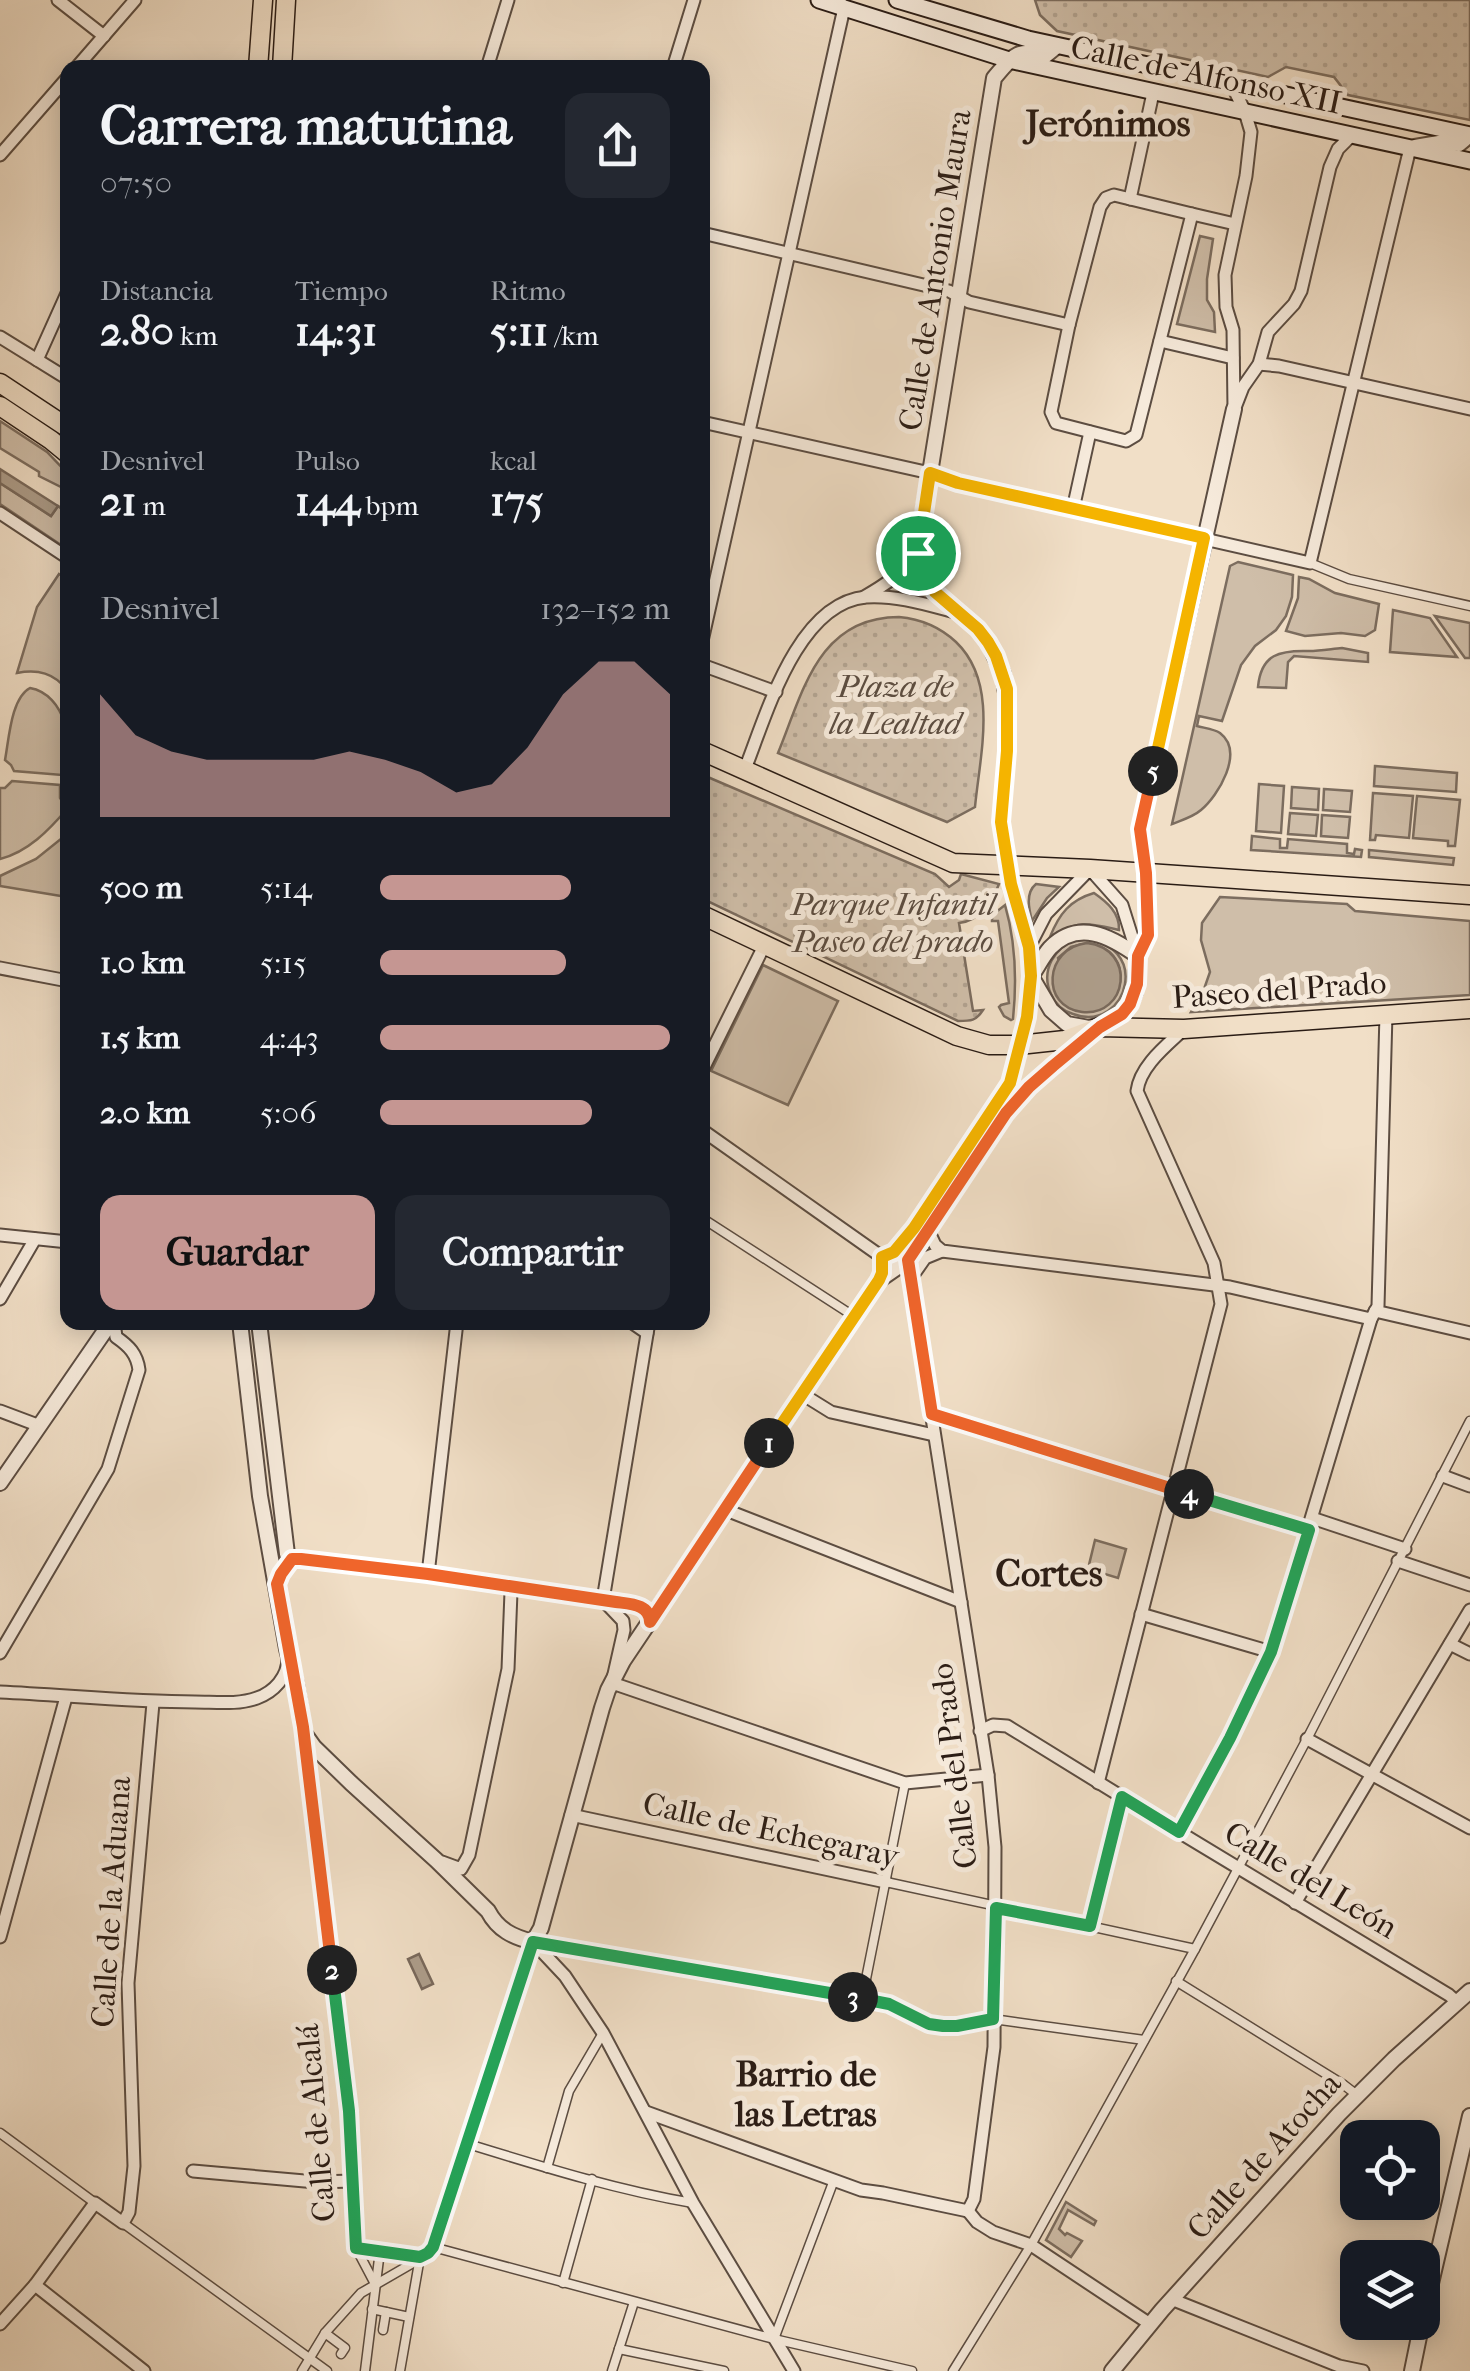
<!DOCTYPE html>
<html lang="es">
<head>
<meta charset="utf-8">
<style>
  body { margin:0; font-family:"IM FELL French Canon",serif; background:#242831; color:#f1f3f6; height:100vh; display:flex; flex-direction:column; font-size:38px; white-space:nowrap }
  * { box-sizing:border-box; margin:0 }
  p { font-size:32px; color:#9ea1a6 }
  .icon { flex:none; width:55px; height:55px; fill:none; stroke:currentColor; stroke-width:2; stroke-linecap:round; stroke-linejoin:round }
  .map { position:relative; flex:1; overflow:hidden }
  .panel { position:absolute; left:60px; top:60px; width:650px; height:1270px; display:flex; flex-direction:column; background:#171b24; border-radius:20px; box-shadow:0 5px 25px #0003 }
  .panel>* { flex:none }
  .fabs { position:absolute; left:1340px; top:2120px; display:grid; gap:20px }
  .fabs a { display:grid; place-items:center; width:100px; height:100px; border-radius:20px; background:#171b24; box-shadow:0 5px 25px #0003; font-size:50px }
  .pin { position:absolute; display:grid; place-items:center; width:85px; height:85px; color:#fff; margin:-42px; border:5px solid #fff; border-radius:50%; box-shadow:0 2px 10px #0007 }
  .km { position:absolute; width:50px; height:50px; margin:-25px; border-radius:50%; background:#222; color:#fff; font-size:28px; line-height:50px; text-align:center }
  .round { display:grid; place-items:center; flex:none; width:105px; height:105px; border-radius:20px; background:#242831 }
  .headline { display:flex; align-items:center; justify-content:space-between; height:170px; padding:0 40px }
  h1 { font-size:55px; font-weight:800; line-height:75px }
  .metrics { display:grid; grid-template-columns:repeat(3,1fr); gap:15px; height:170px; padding:10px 40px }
  .metrics div { display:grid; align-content:center }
  .metrics b { font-size:42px; font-weight:800 }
  .metrics small { font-size:28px; font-weight:400 }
  .metrics p { font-size:28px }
  .chart { height:280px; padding:20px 40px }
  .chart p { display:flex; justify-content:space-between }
  .chart svg { width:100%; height:180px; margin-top:10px; fill:#c59692; opacity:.7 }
  .primary-button { display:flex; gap:20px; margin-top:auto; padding:20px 40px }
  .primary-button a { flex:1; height:115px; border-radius:20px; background:#c59692; color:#111; font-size:40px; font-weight:800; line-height:115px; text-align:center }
  .primary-button a+a { background:#242831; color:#f1f3f6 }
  ul { padding:0 40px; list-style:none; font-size:32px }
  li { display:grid; grid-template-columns:160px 120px 1fr; align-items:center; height:75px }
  li i { height:25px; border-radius:12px; background:#c59692 }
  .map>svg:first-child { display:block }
  .green { fill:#cfbea9; stroke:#7c6d5f; stroke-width:2.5; fill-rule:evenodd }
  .park { fill:url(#park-dots); stroke:#7c6d5f; stroke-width:2.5 }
  .water { fill:#ad9d8a; stroke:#79695b; stroke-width:2.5 }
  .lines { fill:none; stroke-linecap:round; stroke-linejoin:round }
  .pedestrian-casing { stroke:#5c4d42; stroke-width:11 }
  .minor-casing { stroke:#5c4d42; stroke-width:15 }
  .tertiary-casing { stroke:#5c4d42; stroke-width:18 }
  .secondary-casing { stroke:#2a1c15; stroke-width:19 }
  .primary-casing { stroke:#2a1c15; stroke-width:21 }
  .trunk-casing { stroke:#2a1c15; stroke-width:21 }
  .pedestrian { stroke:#f6eadb; stroke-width:8 }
  .minor { stroke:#f6eadb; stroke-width:11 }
  .tertiary { stroke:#f6eadb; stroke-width:14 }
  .secondary { stroke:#f6eadb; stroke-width:15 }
  .primary { stroke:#f1dfc7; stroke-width:18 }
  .trunk { stroke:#f1dfc7; stroke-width:18 }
  .split-1-casing { stroke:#fff; stroke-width:20 }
  .split-2-casing { stroke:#fff; stroke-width:20 }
  .split-3-casing { stroke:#fff; stroke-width:20 }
  .split-4-casing { stroke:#fff; stroke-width:20 }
  .split-5-casing { stroke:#fff; stroke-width:20 }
  .split-6-casing { stroke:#fff; stroke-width:20 }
  .split-1 { stroke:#f5b400; stroke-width:12 }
  .split-2 { stroke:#f0652b; stroke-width:12 }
  .split-3 { stroke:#22a559; stroke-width:12 }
  .split-4 { stroke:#22a559; stroke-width:12 }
  .split-5 { stroke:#f0652b; stroke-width:12 }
  .split-6 { stroke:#f5b400; stroke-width:12 }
  .labels { text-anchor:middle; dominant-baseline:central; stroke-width:10; stroke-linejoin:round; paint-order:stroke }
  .street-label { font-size:32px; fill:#2a1c15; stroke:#f6eadb }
  .park-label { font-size:32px; font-style:italic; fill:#5c4d41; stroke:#f6eadb }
  .neighbourhood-label { font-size:35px; font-weight:bold; fill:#2a1c15; stroke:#f6eadb }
  .quarter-label { font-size:38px; font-weight:bold; fill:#2a1c15; stroke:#f6eadb }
</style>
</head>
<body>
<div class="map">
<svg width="1470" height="2371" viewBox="0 0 1470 2371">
  <defs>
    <pattern id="park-dots" width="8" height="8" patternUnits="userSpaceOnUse" patternTransform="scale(2.5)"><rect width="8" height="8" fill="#cfbea9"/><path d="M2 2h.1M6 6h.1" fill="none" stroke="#b2a391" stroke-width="1.8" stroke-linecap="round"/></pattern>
  </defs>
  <rect width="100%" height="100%" fill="#f1dfc7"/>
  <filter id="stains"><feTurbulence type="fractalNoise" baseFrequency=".002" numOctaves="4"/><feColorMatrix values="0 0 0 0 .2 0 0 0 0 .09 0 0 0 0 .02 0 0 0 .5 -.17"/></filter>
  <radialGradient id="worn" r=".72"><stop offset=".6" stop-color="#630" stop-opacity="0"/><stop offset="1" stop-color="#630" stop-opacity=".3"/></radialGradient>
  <g class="green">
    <polygon points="1200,236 1213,239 1207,279 1207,300 1214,312 1215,332 1177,324"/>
    <polygon points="0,421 47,452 67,473 67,490 39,476 39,472 0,448"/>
    <polygon points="0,483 51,516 58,506 67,513 67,549 0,504"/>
    <path d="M1238,562L1293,575L1292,597L1286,616L1276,630L1255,646L1241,665L1222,721L1199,716L1197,726C1204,728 1214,729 1220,733C1245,752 1218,796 1201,810C1193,817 1182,820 1172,824L1230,566Z"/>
    <path d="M59,574L67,579V690C54,673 38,669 17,673L37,607Z"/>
    <polygon points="1299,577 1309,579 1335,593 1379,604 1375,630 1365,636 1341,633 1305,636 1286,631 1298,598"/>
    <polygon points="1393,610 1430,618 1457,657 1390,652"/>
    <polygon points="1435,616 1470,623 1470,658 1465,658"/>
    <path d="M1342,648L1368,653V662L1294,656L1288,662L1286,688L1258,687C1261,654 1280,650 1309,651C1320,651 1331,649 1342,648Z"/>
    <path d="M30,688C65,694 77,747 62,775L14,771L11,765L5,760C9,739 11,698 30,688Z"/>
    <polygon points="1375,766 1457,773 1456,792 1374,786"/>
    <path d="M12,781L60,785V798L67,809C49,830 28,852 0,859V788H5Z"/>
    <polygon points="1259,784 1284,786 1281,833 1256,831"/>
    <polygon points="1292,787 1319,789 1318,810 1291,808"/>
    <polygon points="1324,789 1352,791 1350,812 1323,810"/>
    <polygon points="1373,793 1413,796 1409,838 1376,835 1375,840 1370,840"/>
    <polygon points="1417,796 1460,800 1455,846 1448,846 1448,841 1413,838"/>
    <polygon points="1290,813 1318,815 1316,836 1288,834"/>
    <polygon points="1322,815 1350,817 1348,838 1321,836"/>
    <polygon points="67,834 67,897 0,886 0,876 36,859"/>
    <polygon points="1252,836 1280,839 1280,848 1287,848 1288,839 1347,844 1347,853 1354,854 1355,849 1362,850 1361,857 1251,850"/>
    <polygon points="1369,850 1454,858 1453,865 1369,857"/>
    <path d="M1036,884L1059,887L1047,898L1032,921C1029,909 1025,893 1036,884Z"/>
    <path d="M1094,893C1107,902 1120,913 1119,930C1089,923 1079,919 1050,937C1059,914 1070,900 1094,893Z"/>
    <polygon points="1220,897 1347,904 1355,911 1470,921 1470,995 1191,1012 1203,992 1210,972 1201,940 1202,923"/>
    <path d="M1005,905C1016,943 1017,980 1013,1019L1011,1020L1004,1016L999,1007L1001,1005L1009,1003L998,921H992V918L996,912Z"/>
    <path d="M1077,939C1155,939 1128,1035 1073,1014C1063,1011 1055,1004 1051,994C1040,970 1055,947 1077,939ZM1087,943C1143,950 1123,1028 1070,1008L1058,958L1071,947Z"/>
    <polygon points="763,965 838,1001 788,1105 711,1071"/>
    <polygon points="1095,1540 1126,1549 1118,1578 1088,1569"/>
    <polygon points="1066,2202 1096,2221 1094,2225 1068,2210 1059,2229 1065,2235 1067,2233 1082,2241 1071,2257 1046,2240"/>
  </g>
  <g class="park">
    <polygon points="1035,0 1470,0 1470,120 1348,95 1334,77 1286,67 1268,77 1057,31 1040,15"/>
    <path d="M899,617C921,619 940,627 956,642C999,683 980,754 975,807L947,822L778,753C803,692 818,617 899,617Z"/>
    <path d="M703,775L935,874L949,887L959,880L961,874L999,884C992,903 979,921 959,923L973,1011L983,1010C976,1021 971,1021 958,1021L703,899Z"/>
  </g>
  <g class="water">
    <polygon points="0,469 58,506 51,516 0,483"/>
    <path d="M1087,943C1137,949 1128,1017 1082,1012C1040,1007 1044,948 1087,943Z"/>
    <polygon points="419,1954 433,1984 422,1989 408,1959"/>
  </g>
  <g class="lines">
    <defs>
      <g id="pedestrian">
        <polyline points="1310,563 1349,579 1470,606"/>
        <polyline points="702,1218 855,1317"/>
        <polyline points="304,1738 349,2111 356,2248 375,2284"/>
        <polyline points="886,1882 1195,1949"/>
        <polyline points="1089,1926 1121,1797"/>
        <polyline points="1176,1981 1344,2085 1357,2095"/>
        <polyline points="862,1999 905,1783"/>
        <polyline points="993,2019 1144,2040"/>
        <polyline points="0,2133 95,2203"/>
        <path d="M465,2143C540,2166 616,2190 693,2203"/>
        <polyline points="547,2168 569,2091 603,2033"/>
        <polyline points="123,2223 327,2371"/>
        <polyline points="433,2247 774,2339 912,2371"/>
        <polyline points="433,2247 533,1943"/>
        <polyline points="356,2248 420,2257"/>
        <polyline points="563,2283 592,2179"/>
        <polyline points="372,2309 409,2317"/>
        <polyline points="383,2330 386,2312"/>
        <polyline points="325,2333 345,2348 341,2354"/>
        <polyline points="774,2339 834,2180"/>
        <polyline points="619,2349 724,2371"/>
        <polyline points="302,2371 325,2333 361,2293 425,2256 433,2247"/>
        <polyline points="365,2371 380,2251"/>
        <polyline points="400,2371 420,2257"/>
        <polyline points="612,2371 634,2302"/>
        <polyline points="953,2371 1031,2245 1195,1949 1307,1739 1470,1421"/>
      </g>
      <g id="minor">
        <polyline points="58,0 104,36"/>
        <polyline points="76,68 135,0"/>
        <polyline points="487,68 508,0"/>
        <polyline points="673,68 694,0"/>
        <polyline points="1231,83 1245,112 1251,132 1246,176 1225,275 1226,307 1233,330 1234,409"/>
        <polyline points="0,155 68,77"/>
        <polygon points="1114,195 1192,214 1136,435 1126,441 1056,423 1051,412 1069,325 1100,207 1106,198"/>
        <polyline points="1130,199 1153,93"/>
        <polyline points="1192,214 1235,224"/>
        <polyline points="702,233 949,291 969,302 1069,325"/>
        <polyline points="0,337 68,379"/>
        <polyline points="1160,341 1233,358"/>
        <polyline points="37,360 68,291"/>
        <polyline points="1259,364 1279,366 1470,409"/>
        <polyline points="1236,405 1243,387 1259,364 1268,332 1294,304 1301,291 1330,167 1338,149 1352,135"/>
        <polyline points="702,422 930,473 958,483 1310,563 1410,148"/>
        <polyline points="1073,509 1090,432"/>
        <polyline points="0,513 68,558"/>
        <path d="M864,597C885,585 903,573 917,553"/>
        <polyline points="702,641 844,8 840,2"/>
        <polyline points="702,665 776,692"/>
        <path d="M745,769C766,716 797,603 866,597C898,595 928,605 959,613"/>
        <polyline points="1029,947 1046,914 1090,869 1122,905 1138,956"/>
        <polyline points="0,968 68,981"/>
        <polyline points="702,1071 764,946"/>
        <polyline points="702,1130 882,1257"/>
        <polyline points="914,1228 908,1240 906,1252 988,1775 995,1847 994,2047 974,2199 968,2211"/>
        <polyline points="928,1230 935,1245 942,1251 1230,1287 1371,1319"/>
        <polyline points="0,1235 68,1242"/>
        <polyline points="882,1257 895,1252 914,1228 1010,1083 1027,1017 1031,976"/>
        <polyline points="911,1278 925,1258 942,1251"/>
        <polyline points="0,1299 35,1239"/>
        <polyline points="1375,1311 1470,1333"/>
        <polyline points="631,1322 647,1333"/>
        <polyline points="802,1394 831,1412 934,1435"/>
        <polyline points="0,1411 40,1426"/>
        <polyline points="931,1414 1309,1530"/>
        <polyline points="1443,1476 1470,1486"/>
        <polyline points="726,1510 961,1602"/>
        <polyline points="1312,1518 1405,1549"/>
        <path d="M301,1559L428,1574L616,1602C630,1604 650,1604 650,1622"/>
        <polyline points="1398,1561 1470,1585"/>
        <polyline points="428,1574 457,1322"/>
        <polyline points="603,1600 623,1621 624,1630 612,1683 905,1783 988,1775"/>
        <polyline points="603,1600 649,1322"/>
        <polyline points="1141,1614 1271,1652"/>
        <polyline points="1450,1644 1470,1654"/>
        <path d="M0,1653L108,1469L139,1370C137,1354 129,1346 116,1337L114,1322"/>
        <path d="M0,1692C65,1695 129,1702 195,1702C215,1702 238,1705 257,1698C274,1692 288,1677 288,1658"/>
        <polyline points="980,1731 993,1725 1007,1726 1179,1832 1449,1995 1458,2003"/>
        <polyline points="1307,1739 1470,1828"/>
        <path d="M1098,1783L1221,1304L1214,1263L1137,1091C1140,1066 1166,1046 1184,1029"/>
        <polyline points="571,1815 886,1882"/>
        <polyline points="1179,1832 1230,1738 1271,1652 1371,1319 1378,1306 1386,1014"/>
        <polyline points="442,1862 461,1869 469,1855 508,1669 511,1592 508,1586"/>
        <polyline points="1295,1903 1470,1610"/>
        <polyline points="0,1937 66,1697"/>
        <polyline points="533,1942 565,1976 603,2033 693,2203 794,2371"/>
        <polyline points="533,1942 862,1999 889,2004 929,2023 943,2026 957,2026 993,2019"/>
        <polyline points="646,2112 861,2190 883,2193 968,2211"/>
        <polyline points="193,2171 316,2182 353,2181"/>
        <polyline points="968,2211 977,2222 993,2232 1031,2245 1150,2324"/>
        <polyline points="35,2285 144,2371"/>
        <polyline points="1171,2299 1339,2366 1363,2371"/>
        <polyline points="0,2324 35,2285 95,2203 123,2223 129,2212 134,2166 128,1983 153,1703"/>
      </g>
      <g id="tertiary">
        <path d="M1057,46L1046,55C1016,48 1013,56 994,78L917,553L935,592L978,629L988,642L1003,674L1008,705L1007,751L1001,823L1011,884L1029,947L1031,976L1051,1010L1067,1024L1089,1028L1112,1022L1130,1004L1135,992L1138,956L1148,935L1146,873L1140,829L1234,409"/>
        <polyline points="1415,147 1445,142 1459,144 1470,135"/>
        <path d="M1032,975C1038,966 1043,956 1050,948C1078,919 1110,936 1138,956"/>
        <path d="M240,1322L260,1496L287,1649L296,1684L304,1733L314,1747L351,1783L436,1860L488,1911C498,1930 513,1937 533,1942L541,1928L602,1708L608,1690L623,1661L879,1280L908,1260L1006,1113L1029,1087L1091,1034"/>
        <polyline points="259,1322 287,1554 292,1559 301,1559"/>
        <polyline points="0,1483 111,1322"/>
        <polyline points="1422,2322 1470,2116"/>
        <polyline points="1112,2371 1162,2310 1339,2114 1394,2059 1470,1991"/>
        <polyline points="1412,2371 1422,2322"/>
      </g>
      <g id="secondary">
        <polyline points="819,0 1009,60 1470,161"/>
        <polyline points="897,0 1028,39 1470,135"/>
      </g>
      <g id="primary">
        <polyline points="258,68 263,0"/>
        <polyline points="282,68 286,0"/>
      </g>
      <g id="trunk">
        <polyline points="0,383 68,428"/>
        <polyline points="0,406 51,440 68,454"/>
        <polyline points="702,751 953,863 1090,869 1470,895"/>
        <polyline points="702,915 957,1036 989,1045 1019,1045 1065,1040 1100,1027 1184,1029 1470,1009"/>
      </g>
    </defs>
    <use href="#pedestrian" class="pedestrian-casing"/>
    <use href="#minor" class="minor-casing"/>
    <use href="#tertiary" class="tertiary-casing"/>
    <use href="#secondary" class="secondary-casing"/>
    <use href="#primary" class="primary-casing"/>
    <use href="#trunk" class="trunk-casing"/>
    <use href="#pedestrian" class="pedestrian"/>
    <use href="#minor" class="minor"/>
    <use href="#tertiary" class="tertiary"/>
    <use href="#secondary" class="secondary"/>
    <use href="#primary" class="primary"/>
    <use href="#trunk" class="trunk"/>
  </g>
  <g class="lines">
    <defs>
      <polyline id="split-1" points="769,1443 879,1280 882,1273 882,1257 894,1252 914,1228 1010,1083 1027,1017 1031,976 1029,947 1011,884 1001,822 1007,751 1007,689 996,656 988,642 978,629 935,592 918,553"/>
      <path id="split-2" d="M332,1970L303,1727L277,1584L281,1574L292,1559H301L428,1574L616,1602C630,1604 650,1604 650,1622L769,1443"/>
      <polyline id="split-3" points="332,1970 349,2111 356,2248 420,2257 428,2253 433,2247 533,1942 853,1997"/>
      <polyline id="split-4" points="853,1997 889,2004 929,2024 943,2026 957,2026 993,2019 996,1908 1090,1926 1122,1797 1179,1832 1230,1738 1271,1652 1309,1530 1189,1494"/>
      <polyline id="split-5" points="1153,771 1140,829 1146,873 1148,935 1138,956 1137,984 1130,1004 1122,1014 1100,1027 1053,1066 1029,1087 1006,1113 908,1260 932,1414 1189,1494"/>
      <polyline id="split-6" points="918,553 930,473 958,483 1204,538 1153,771"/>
    </defs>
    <use href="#split-1" class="split-1-casing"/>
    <use href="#split-2" class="split-2-casing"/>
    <use href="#split-3" class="split-3-casing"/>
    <use href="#split-4" class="split-4-casing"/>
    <use href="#split-5" class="split-5-casing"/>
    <use href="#split-6" class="split-6-casing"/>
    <use href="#split-1" class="split-1"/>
    <use href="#split-2" class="split-2"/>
    <use href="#split-3" class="split-3"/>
    <use href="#split-4" class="split-4"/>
    <use href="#split-5" class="split-5"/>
    <use href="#split-6" class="split-6"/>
  </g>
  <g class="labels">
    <g class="street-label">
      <text transform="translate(1206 75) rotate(12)">Calle de Alfonso XII</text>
      <text transform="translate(935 270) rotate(-81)">Calle de Antonio Maura</text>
      <text transform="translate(1279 990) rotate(-4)">Paseo del Prado</text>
      <text transform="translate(954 1766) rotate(-97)">Calle del Prado</text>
      <text transform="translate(771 1830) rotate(12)">Calle de Echegaray</text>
      <text transform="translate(1311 1880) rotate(31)">Calle del León</text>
      <text transform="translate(111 1902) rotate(-86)">Calle de la Aduana</text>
      <text transform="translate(316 2123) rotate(-95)">Calle de Alcalá</text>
      <text transform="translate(1264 2156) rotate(-48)">Calle de Atocha</text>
    </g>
    <g class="park-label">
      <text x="895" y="686">Plaza de<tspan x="895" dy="37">la Lealtad</tspan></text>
      <text x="893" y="904">Parque Infantil<tspan x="893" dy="37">Paseo del prado</tspan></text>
    </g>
    <g class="neighbourhood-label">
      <text x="806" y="2074">Barrio de<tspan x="806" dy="40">las Letras</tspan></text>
    </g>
    <g class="quarter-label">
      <text x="1108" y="123">Jerónimos</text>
      <text x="1049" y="1573">Cortes</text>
    </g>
  </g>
  <rect width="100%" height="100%" filter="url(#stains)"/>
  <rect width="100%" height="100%" fill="url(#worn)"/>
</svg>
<div class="fabs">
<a><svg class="icon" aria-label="locate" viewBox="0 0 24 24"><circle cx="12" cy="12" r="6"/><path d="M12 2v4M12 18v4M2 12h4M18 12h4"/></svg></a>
<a><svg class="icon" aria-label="layers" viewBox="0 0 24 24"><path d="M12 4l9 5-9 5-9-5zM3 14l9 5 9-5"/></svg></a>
</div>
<div class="pin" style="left:918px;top:553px;background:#1e9e55"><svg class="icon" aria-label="arrive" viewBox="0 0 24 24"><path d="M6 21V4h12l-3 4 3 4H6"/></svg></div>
<b class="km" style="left:769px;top:1443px">1</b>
<b class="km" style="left:332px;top:1970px">2</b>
<b class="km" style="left:853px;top:1997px">3</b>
<b class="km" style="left:1189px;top:1494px">4</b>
<b class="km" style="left:1153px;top:771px">5</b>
<section class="panel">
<div class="headline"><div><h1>Carrera matutina</h1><p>07:50</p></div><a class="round"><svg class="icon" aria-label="share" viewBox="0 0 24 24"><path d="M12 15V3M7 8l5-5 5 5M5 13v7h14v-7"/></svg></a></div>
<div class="metrics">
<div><p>Distancia</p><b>2.80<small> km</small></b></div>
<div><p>Tiempo</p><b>14:31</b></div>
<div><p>Ritmo</p><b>5:11<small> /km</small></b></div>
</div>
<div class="metrics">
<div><p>Desnivel</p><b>21<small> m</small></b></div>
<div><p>Pulso</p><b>144<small> bpm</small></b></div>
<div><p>kcal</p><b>175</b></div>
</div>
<div class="chart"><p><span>Desnivel</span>132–152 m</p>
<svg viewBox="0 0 160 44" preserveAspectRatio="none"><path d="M0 44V14L10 24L20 28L30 30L40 30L50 30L60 30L70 28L80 30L90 33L100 38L110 36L120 27L130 14L140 6L150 6L160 14V44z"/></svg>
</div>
<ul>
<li><b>500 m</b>5:14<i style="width:66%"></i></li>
<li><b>1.0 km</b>5:15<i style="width:64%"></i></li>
<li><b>1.5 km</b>4:43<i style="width:100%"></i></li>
<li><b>2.0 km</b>5:06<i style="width:73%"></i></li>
</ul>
<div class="primary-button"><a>Guardar</a><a>Compartir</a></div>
</section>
</div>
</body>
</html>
